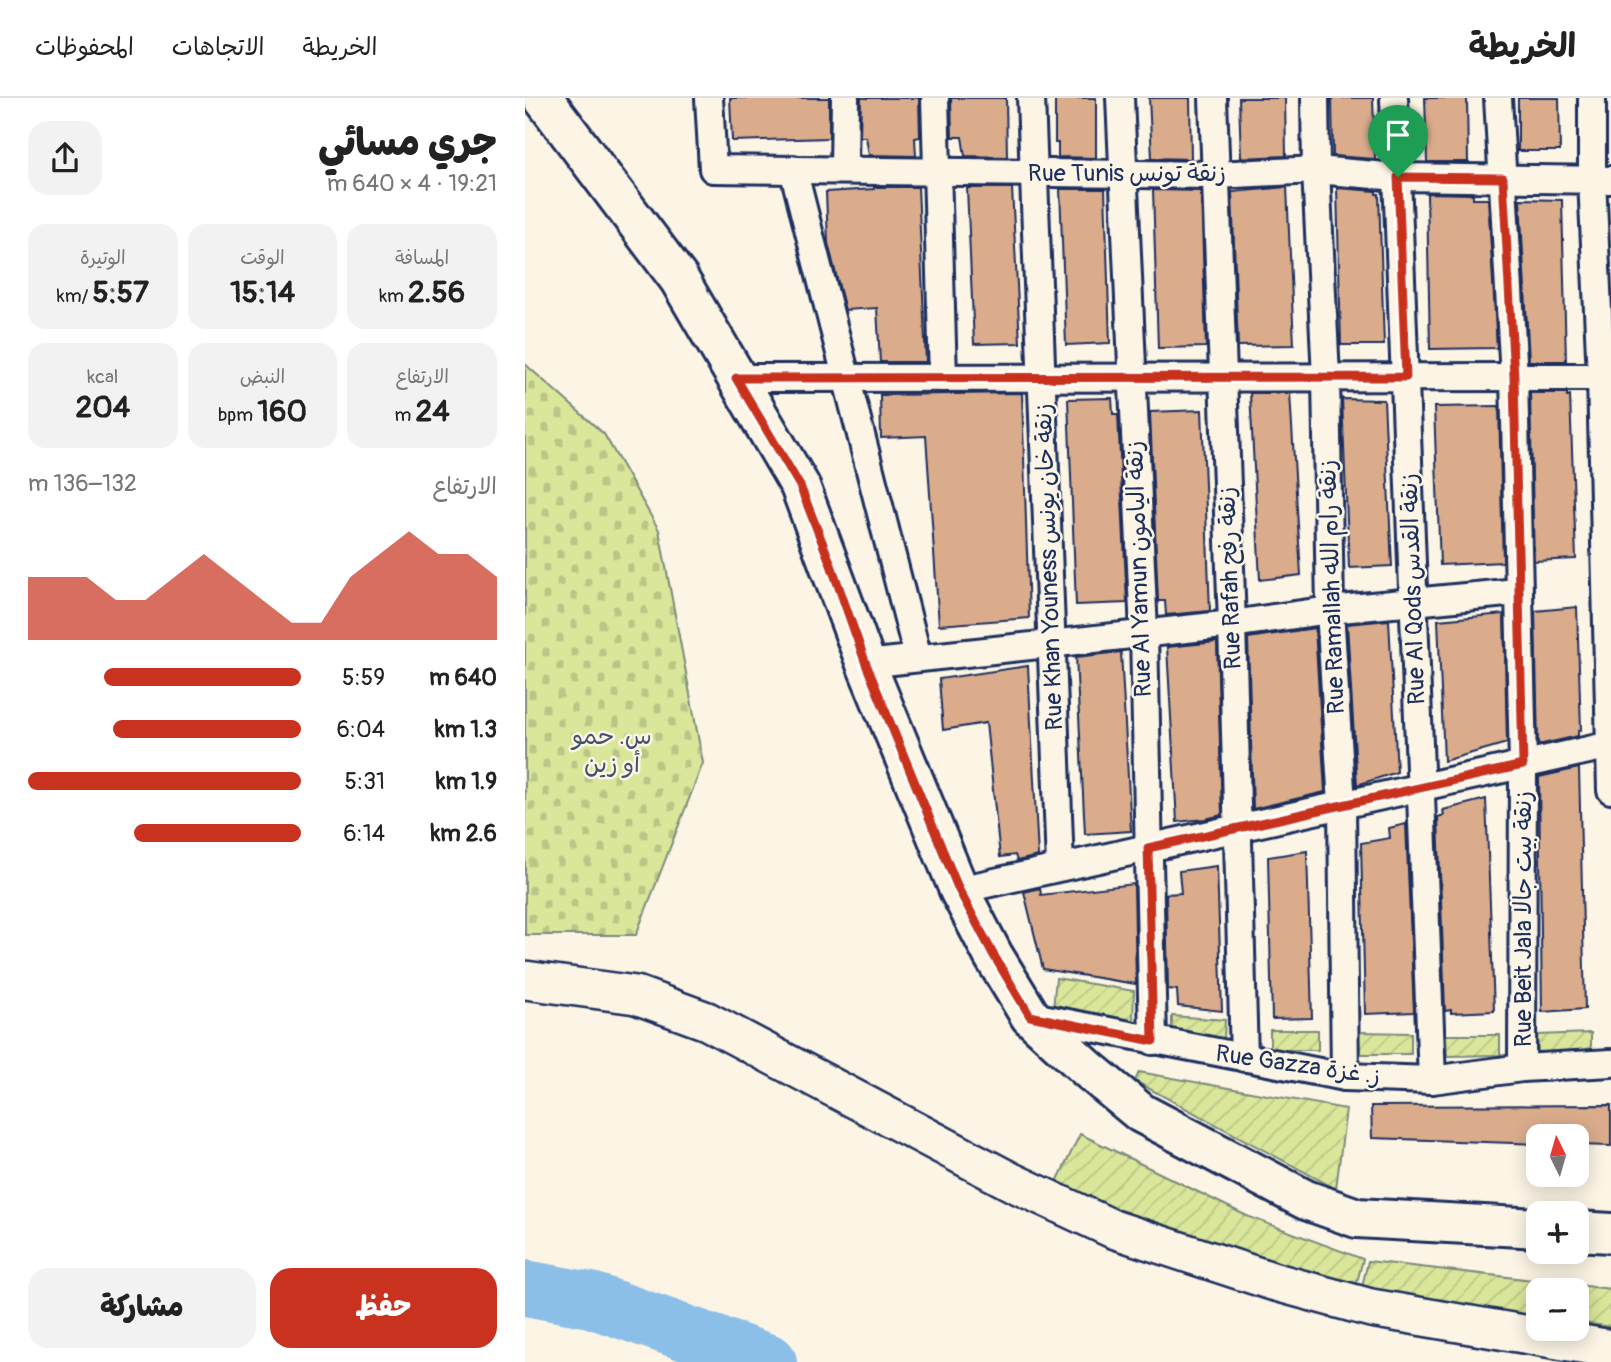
<!DOCTYPE html>
<html lang="ar">
<head>
<meta charset="utf-8">
<style>
  body { margin:0; font-family:Pangolin,"Playpen Sans Arabic",sans-serif; background:#f2f2f2; color:#222; direction:rtl; height:100vh; display:flex; flex-direction:column; font-size:26px; white-space:nowrap }
  * { box-sizing:border-box; margin:0 }
  p { font-size:23px; color:#767676 }
  .icon { flex:none; width:38px; height:38px; fill:none; stroke:currentColor; stroke-width:2; stroke-linecap:round; stroke-linejoin:round }
  .map { position:relative; flex:1; overflow:hidden; direction:ltr }
  .panel { display:flex; flex-direction:column; background:#fff; width:525px }
  .panel>* { flex:none }
  .needle { width:46px; rotate:355deg }
  .controls { position:absolute; left:1001px; top:1026px; display:grid; gap:14px }
  .controls a { display:grid; place-items:center; width:63px; height:63px; border-radius:14px; background:#fff; box-shadow:0 4px 18px #0003; font-size:35px }
  .pin { position:absolute; display:grid; place-items:center; width:60px; height:60px; color:#fff; margin:-72px -30px; border-radius:50% 50% 50% 0; rotate:-45deg; box-shadow:0 0 7px #0007 }
  .pin .icon { rotate:45deg }
  .round { display:grid; place-items:center; flex:none; width:74px; height:74px; border-radius:21px; background:#f2f2f2 }
  .head { display:flex; align-items:center; justify-content:space-between; height:119px; padding:0 28px }
  h1 { font-size:38px; font-weight:800; line-height:52px }
  .stats { display:grid; grid-template-columns:repeat(3,1fr); gap:10px; height:119px; padding:7px 28px }
  .stats div { display:grid; align-content:center; border-radius:18px; background:#f2f2f2; text-align:center }
  .stats b { font-size:30px; font-weight:800 }
  .stats small { font-size:19px; font-weight:400 }
  .stats p { font-size:19px }
  .chart { height:196px; padding:14px 28px }
  .chart p { display:flex; justify-content:space-between }
  .chart svg { width:100%; height:126px; margin-top:7px; fill:#c8321e; opacity:.7 }
  .cta { display:flex; gap:14px; margin-top:auto; padding:14px 28px }
  .cta a { flex:1; height:80px; border-radius:21px; background:#c8321e; color:#fff; font-size:28px; font-weight:800; line-height:80px; text-align:center }
  .cta a+a { background:#f2f2f2; color:#222 }
  ul { padding:0 28px; list-style:none; font-size:23px }
  li { display:grid; grid-template-columns:112px 84px 1fr; align-items:center; height:52px }
  li i { height:18px; border-radius:9px; background:#c8321e }
  header { display:flex; align-items:center; gap:42px; box-sizing:border-box; height:98px; padding:0 35px; background:#fff; border-bottom:2px solid #e0e0e0 }
  header strong { font-size:33px }
  nav { display:flex; gap:38px; margin-inline-start:auto; font-size:24px }
  main { display:flex; flex:1; min-height:0 }
  .map>svg:first-child { display:block }
  .cemetery { fill:url(#cemetery-stones); stroke:#7a8a7c; stroke-width:2 }
  .garden { fill:url(#garden-furrows); stroke:#7a8a7c; stroke-width:2 }
  .lines { fill:none; stroke-linecap:round; stroke-linejoin:round }
  .river { stroke:#8cbfe8; stroke-width:56 }
  .building { fill:#daac8c; stroke:#1b2f5e; stroke-width:2 }
  .street-casing { stroke:#1b2f5e; stroke-width:32 }
  .secondary-casing { stroke:#1b2f5e; stroke-width:42 }
  .primary-casing { stroke:#1b2f5e; stroke-width:44 }
  .street { stroke:#fcf5e5; stroke-width:26 }
  .secondary { stroke:#fcf5e5; stroke-width:37 }
  .primary { stroke:#fcf5e5; stroke-width:38 }
  .route-casing { stroke:#fff; stroke-width:14 }
  .route { stroke:#c8321e; stroke-width:9 }
  .labels { text-anchor:middle; dominant-baseline:central; stroke-width:5; stroke-linejoin:round; paint-order:stroke }
  .street-label { font-size:24px; fill:#1b2f5e; stroke:#fcf5e5 }
  .park-label { font-size:24px; fill:#41546a; stroke:#fcf5e5 }
</style>
</head>
<body>
<header>
<strong>الخريطة</strong>
<nav><a>الخريطة</a><a>الاتجاهات</a><a>المحفوظات</a></nav>
</header>
<main>
<div class="map">
<svg width="1086" height="1264" viewBox="0 0 1086 1264">
  <defs>
    <pattern id="cemetery-stones" width="16" height="16" patternUnits="userSpaceOnUse" patternTransform="scale(1.75)"><rect width="16" height="16" fill="#dae699"/><path d="M2 7V4a2 2 0 0 1 4 0v3zM10 15v-3a2 2 0 0 1 4 0v3z" fill="#bac686"/></pattern>
    <pattern id="garden-furrows" width="10" height="10" patternUnits="userSpaceOnUse" patternTransform="scale(1.75)"><rect width="10" height="10" fill="#dae699"/><path d="M-1 1l2-2M0 10L10 0M9 11l2-2" fill="none" stroke="#bac686"/></pattern>
  </defs>
  <rect width="100%" height="100%" fill="#fcf5e5"/>
  <filter id="ink" filterUnits="userSpaceOnUse"><feTurbulence type="fractalNoise" baseFrequency=".0143" numOctaves="2"/><feDisplacementMap in="SourceGraphic" scale="14" xChannelSelector="R" yChannelSelector="G"/><feConvolveMatrix kernelMatrix="1 2 1 2 8 2 1 2 1" color-interpolation-filters="sRGB"/></filter>
  <g filter="url(#ink)">
    <polygon class="cemetery" points="0,266 79,336 134,432 178,665 111,837 0,837"/>
    <g class="garden">
      <polygon points="531,880 609,893 608,923 528,911"/>
      <polygon points="647,918 700,922 699,941 647,937"/>
      <rect x="745" y="932" width="48" height="20"/>
      <polygon points="834,934 886,935 886,956 833,956"/>
      <polygon points="1066,935 1066,955 1013,956 1012,937"/>
      <polygon points="921,937 975,937 975,957 922,958"/>
      <polygon points="614,974 821,1011 811,1091 610,983"/>
      <polygon points="555,1036 722,1118 838,1161 830,1192 528,1092"/>
      <polygon points="843,1163 1086,1191 1086,1229 1052,1224 1052,1192 1013,1192 1013,1218 836,1193"/>
    </g>
    <g class="lines">
      <polyline class="river" points="0,1190 66,1202 244,1264"/>
    </g>
    <g class="building">
      <polygon points="205,0 304,0 304,40 207,43"/>
      <polygon points="336,0 394,0 395,39 390,40 391,58 344,57 341,39 335,39"/>
      <polygon points="426,0 481,0 482,59 440,58 437,39 427,39"/>
      <polygon points="530,0 571,0 571,60 533,59 533,45 530,45"/>
      <polygon points="624,0 665,0 666,61 627,60"/>
      <polygon points="714,0 760,0 761,58 716,60"/>
      <polygon points="807,0 848,0 850,61 808,58"/>
      <polygon points="900,0 942,0 943,64 902,64"/>
      <polygon points="993,0 1034,0 1035,53 993,53"/>
      <polygon points="349,89 393,89 401,264 355,264 352,210 320,212 303,145 301,94 349,91"/>
      <polygon points="762,89 769,247 713,248 707,94"/>
      <polygon points="442,90 487,90 495,245 449,246"/>
      <polygon points="812,90 851,93 851,96 854,96 859,247 816,247"/>
      <polygon points="535,91 580,91 585,245 541,247"/>
      <polygon points="628,92 676,93 681,249 633,250"/>
      <polygon points="902,95 944,96 948,97 948,101 963,101 972,250 905,251"/>
      <polygon points="995,101 1037,102 1041,263 1004,263"/>
      <polygon points="497,295 504,520 414,527 401,338 356,340 355,297"/>
      <polygon points="725,295 765,295 776,477 735,482"/>
      <polygon points="1005,295 1042,295 1042,298 1045,297 1051,461 1009,463"/>
      <polygon points="587,300 588,316 593,316 602,505 551,507 543,301"/>
      <polygon points="817,301 859,302 867,468 824,470"/>
      <polygon points="974,308 978,464 915,467 909,309"/>
      <polygon points="677,312 685,513 641,517 640,503 633,503 625,314"/>
      <polygon points="1052,509 1056,632 1053,633 1053,638 1013,647 1010,513"/>
      <polygon points="979,516 982,645 919,663 913,522"/>
      <polygon points="864,522 872,674 832,687 822,526"/>
      <polygon points="790,530 800,694 728,711 723,540"/>
      <polygon points="692,544 697,717 680,721 652,724 642,549"/>
      <polygon points="596,554 606,733 560,736 551,559"/>
      <polygon points="503,568 513,758 492,763 490,757 475,759 461,625 418,632 414,581"/>
      <polygon points="1054,670 1060,911 1017,914 1014,679"/>
      <polygon points="961,701 969,913 926,915 926,912 920,913 913,719 919,717 918,712"/>
      <polygon points="881,726 889,914 840,916 836,745 865,740 864,730"/>
      <polygon points="782,753 787,920 747,921 743,759"/>
      <polygon points="692,768 697,913 653,908 652,892 643,891 641,796 656,795 654,773"/>
      <polygon points="609,786 611,886 518,871 499,794 515,790 516,797"/>
      <polygon points="1086,1007 1086,1048 1052,1047 1052,1038 1013,1038 1013,1046 847,1040 846,1008"/>
    </g>
    <g class="lines">
      <defs>
        <g id="street">
          <polyline points="184,0 188,71 690,77 791,72 873,79 1086,82"/>
          <polyline points="410,0 418,280"/>
          <polyline points="506,0 535,769"/>
          <polyline points="595,0 619,535 628,943"/>
          <polyline points="688,0 707,526 719,960"/>
          <polyline points="790,0 791,72 801,279 805,512 817,707 820,979"/>
          <polyline points="869,0 907,982"/>
          <polyline points="973,0 989,279 998,667 997,970"/>
          <polyline points="1067,0 1067,81 1076,279 1086,692"/>
          <polyline points="268,71 393,560"/>
          <polyline points="319,72 320,0"/>
          <polyline points="211,280 1086,279"/>
          <polyline points="341,566 707,526 805,512 992,494"/>
          <polyline points="434,792 1086,647"/>
          <polyline points="507,918 820,979 907,982 997,970 1086,965"/>
        </g>
        <polyline id="secondary" points="0,882 111,897 182,923 487,1084 588,1131 747,1183 846,1210 1086,1251"/>
        <g id="primary">
          <polyline points="18,0 154,181 275,388 341,566 434,792 468,857 505,918 564,972 616,1015 781,1102 832,1120 1013,1130"/>
          <polyline points="1052,1133 1086,1135"/>
        </g>
      </defs>
      <use href="#street" class="street-casing"/>
      <use href="#secondary" class="secondary-casing"/>
      <use href="#primary" class="primary-casing"/>
      <use href="#street" class="street"/>
      <use href="#secondary" class="secondary"/>
      <use href="#primary" class="primary"/>
    </g>
  </g>
  <g class="lines" filter="url(#ink)">
    <defs>
      <polygon id="route" points="873,79 978,80 989,279 998,667 623,750 628,943 505,918 468,856 434,792 341,566 305,464 275,388 211,280 881,279"/>
    </defs>
    <use href="#route" class="route-casing"/>
    <use href="#route" class="route"/>
  </g>
  <g class="labels">
    <g class="street-label">
      <text x="602" y="75">Rue Tunis زنقة تونس</text>
      <text transform="translate(524 469) rotate(-92)">Rue Khan Youness زنقة خان يونس</text>
      <text transform="translate(614 471) rotate(-92)">Rue Al Yamun زنقة اليامون</text>
      <text transform="translate(705 480) rotate(-92)">Rue Rafah زنقة رفح</text>
      <text transform="translate(807 489) rotate(-92)">Rue Ramallah زنقة رام الله</text>
      <text transform="translate(888 491) rotate(-92)">Rue Al Qods زنقة القدس</text>
      <text transform="translate(998 821) rotate(-90)">Rue Beit Jala زنقة بيت جالا</text>
      <text transform="translate(773 967) rotate(8)">Rue Gazza ز. غزة</text>
    </g>
    <g class="park-label">
      <text x="87" y="638">س. حمو<tspan x="87" dy="28">أو زين</tspan></text>
    </g>
  </g>
</svg>
<div class="controls">
<a><svg class="needle" viewBox="-14 -14 28 28"><path d="M0-13l5 13h-10z" fill="#e53935"/><path d="M0 13l5-13h-10z" fill="#767676"/></svg></a>
<a>+</a>
<a>−</a>
</div>
<div class="pin" style="left:873px;top:79px;background:#1e9e55"><svg class="icon" aria-label="arrive" viewBox="0 0 24 24"><path d="M6 21V4h12l-3 4 3 4H6"/></svg></div>
</div>
<section class="panel">
<div class="head"><div><h1>جري مسائي</h1><p>19:21 · 4 × 640 m</p></div><a class="round"><svg class="icon" aria-label="share" viewBox="0 0 24 24"><path d="M12 15V3M7 8l5-5 5 5M5 13v7h14v-7"/></svg></a></div>
<div class="stats">
<div><p>المسافة</p><b>2.56<small> km</small></b></div>
<div><p>الوقت</p><b>15:14</b></div>
<div><p>الوتيرة</p><b>5:57<small> /km</small></b></div>
</div>
<div class="stats">
<div><p>الارتفاع</p><b>24<small> m</small></b></div>
<div><p>النبض</p><b>160<small> bpm</small></b></div>
<div><p>kcal</p><b>204</b></div>
</div>
<div class="chart"><p><span>الارتفاع</span>132–136 m</p>
<svg viewBox="0 0 160 44" preserveAspectRatio="none"><path d="M0 44V22L10 22L20 22L30 30L40 30L50 22L60 14L70 22L80 30L90 38L100 38L110 22L120 14L130 6L140 14L150 14L160 22V44z"/></svg>
</div>
<ul>
<li><b>640 m</b>5:59<i style="width:72%"></i></li>
<li><b>1.3 km</b>6:04<i style="width:69%"></i></li>
<li><b>1.9 km</b>5:31<i style="width:100%"></i></li>
<li><b>2.6 km</b>6:14<i style="width:61%"></i></li>
</ul>
<div class="cta"><a>حفظ</a><a>مشاركة</a></div>
</section>
</main>
</body>
</html>
